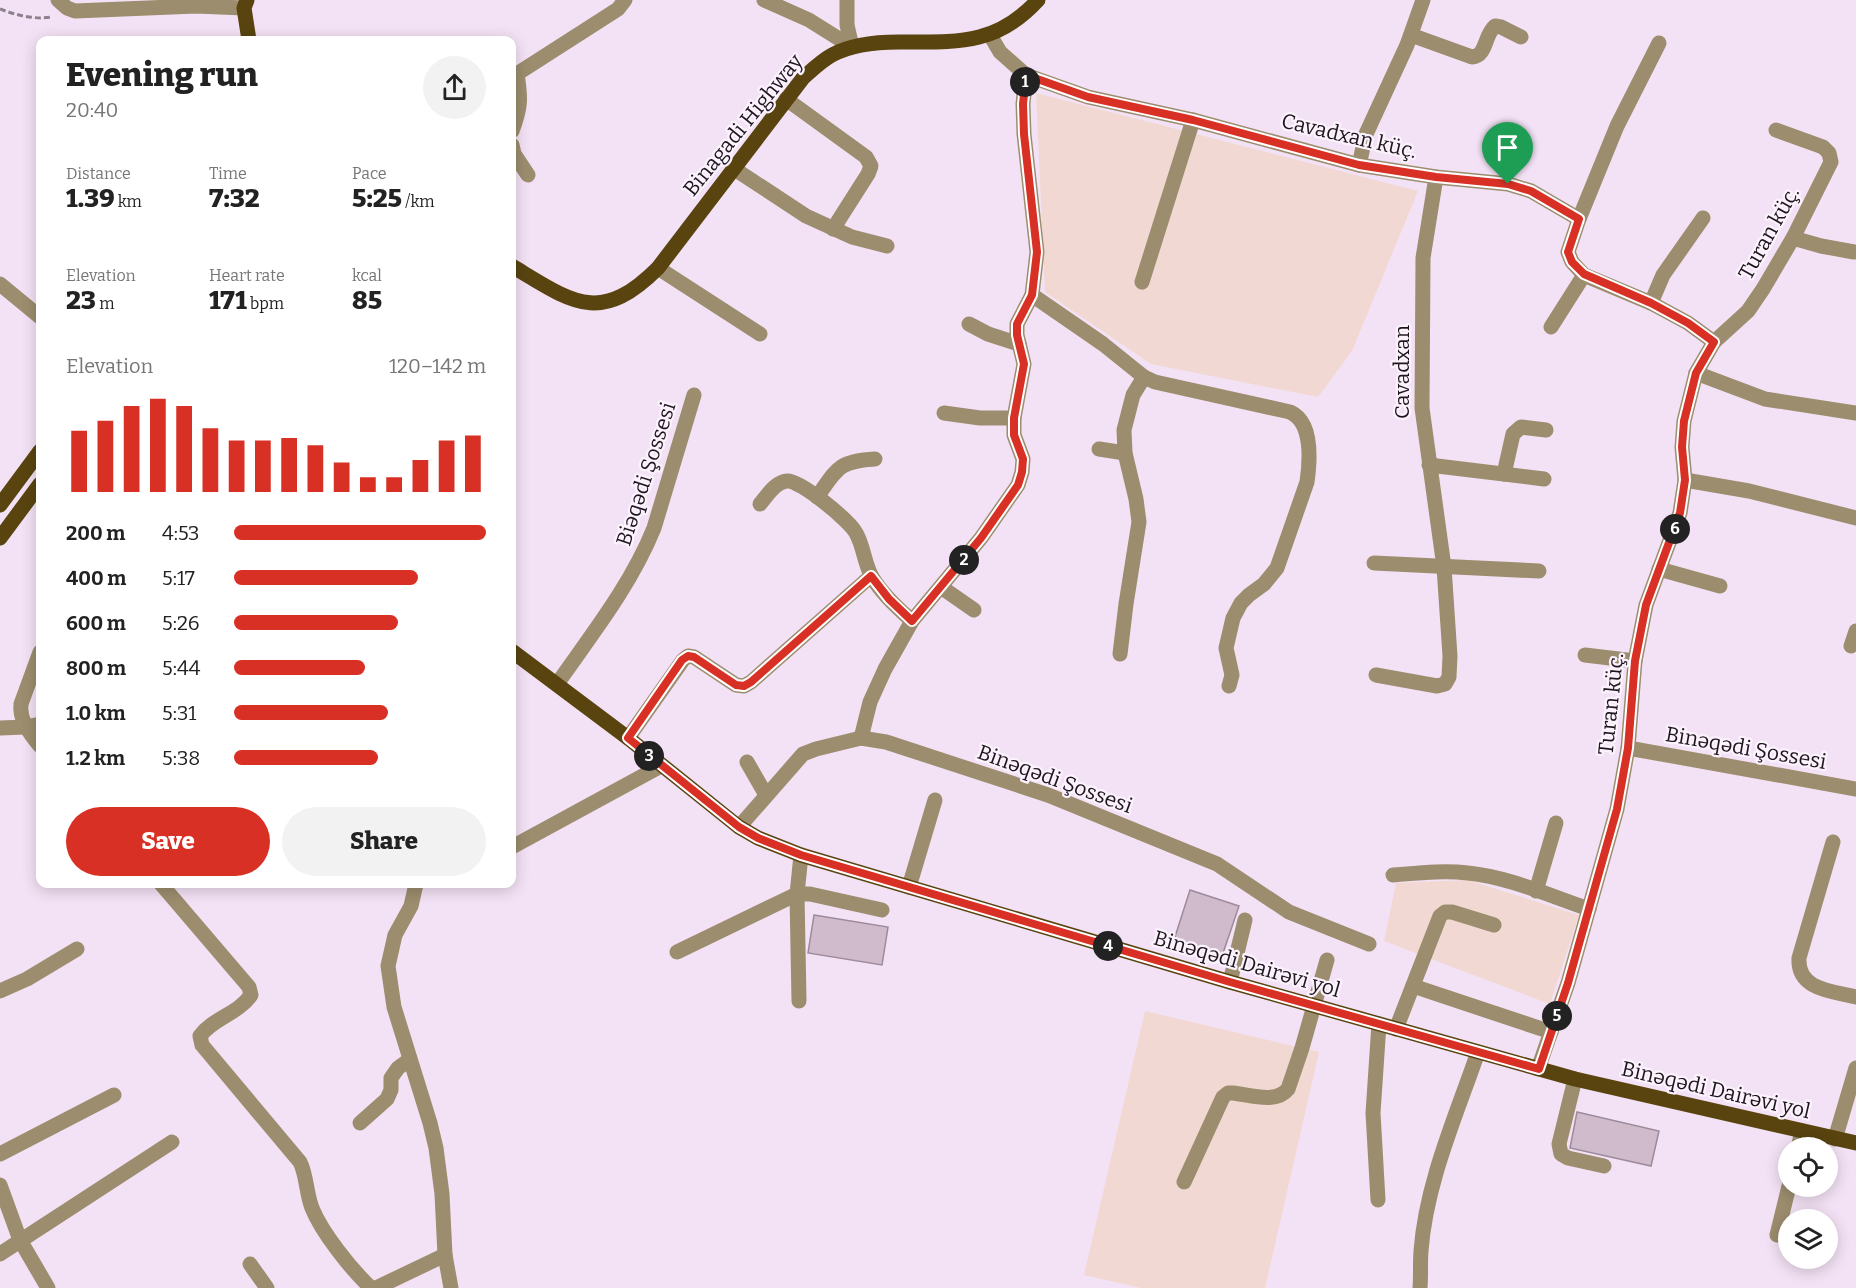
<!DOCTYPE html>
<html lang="en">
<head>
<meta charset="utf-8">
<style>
  body { margin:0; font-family:Bitter,serif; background:#f2f2f2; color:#222; height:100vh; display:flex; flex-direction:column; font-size:22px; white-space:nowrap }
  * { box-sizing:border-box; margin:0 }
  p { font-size:20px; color:#767676 }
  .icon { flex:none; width:33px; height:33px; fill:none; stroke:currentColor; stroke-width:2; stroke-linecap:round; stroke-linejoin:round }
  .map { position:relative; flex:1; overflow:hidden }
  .panel { position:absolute; left:36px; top:36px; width:480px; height:852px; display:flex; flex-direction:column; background:#fff; border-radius:12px; box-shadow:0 3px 15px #0003 }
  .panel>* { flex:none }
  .buttons { position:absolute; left:1778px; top:1137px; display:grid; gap:12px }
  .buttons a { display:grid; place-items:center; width:60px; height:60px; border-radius:50%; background:#fff; box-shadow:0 3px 15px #0003; font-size:30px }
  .pin { position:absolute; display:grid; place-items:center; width:51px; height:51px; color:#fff; margin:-62px -26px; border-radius:50% 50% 50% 0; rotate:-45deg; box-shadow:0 0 6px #0007 }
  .pin .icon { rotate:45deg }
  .km { position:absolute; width:30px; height:30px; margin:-15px; border-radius:50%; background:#222; color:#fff; font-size:16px; line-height:30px; text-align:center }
  .round { display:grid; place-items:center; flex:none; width:63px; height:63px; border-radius:32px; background:#f2f2f2 }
  .headline { display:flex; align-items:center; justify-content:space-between; height:102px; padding:0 30px }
  h1 { font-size:33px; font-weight:800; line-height:45px }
  .figures { display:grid; grid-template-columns:repeat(3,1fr); gap:9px; height:102px; padding:6px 30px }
  .figures div { display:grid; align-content:center }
  .figures b { font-size:26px; font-weight:800 }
  .figures small { font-size:16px; font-weight:400 }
  .figures p { font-size:16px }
  .chart { height:168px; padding:12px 30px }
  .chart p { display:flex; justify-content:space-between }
  .chart svg { width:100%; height:108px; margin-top:6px; stroke:#d93025; stroke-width:6 }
  .action { display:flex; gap:12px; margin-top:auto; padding:12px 30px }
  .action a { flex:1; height:69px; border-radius:36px; background:#d93025; color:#fff; font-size:24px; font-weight:800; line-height:69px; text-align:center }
  .action a+a { background:#f2f2f2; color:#222 }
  ul { padding:0 30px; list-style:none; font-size:20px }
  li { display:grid; grid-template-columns:96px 72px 1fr; align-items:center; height:45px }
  li i { height:15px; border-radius:8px; background:#d93025 }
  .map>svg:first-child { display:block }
  .industrial { fill:#f2d8d2 }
  .building { fill:#cfbbcb; stroke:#9d8a9a; stroke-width:1.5 }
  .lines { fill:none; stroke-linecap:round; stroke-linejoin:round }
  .path { stroke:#8c818d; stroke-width:3; stroke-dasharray:6 3; stroke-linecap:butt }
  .minor { stroke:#9c8d6e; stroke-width:15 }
  .major { stroke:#594410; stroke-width:15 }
  .route-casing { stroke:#fff; stroke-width:12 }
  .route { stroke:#d93025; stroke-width:8 }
  .labels { text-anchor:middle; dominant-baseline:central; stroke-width:4.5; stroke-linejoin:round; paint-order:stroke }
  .street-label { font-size:21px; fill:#1d171d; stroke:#fcf2fd }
</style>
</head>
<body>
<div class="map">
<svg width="1856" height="1288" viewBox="0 0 1856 1288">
  <rect width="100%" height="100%" fill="#f3e2f5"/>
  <g class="industrial">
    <polygon points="1036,93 1418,191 1352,351 1318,397 1151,364 1045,292"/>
    <polygon points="1468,880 1579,915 1550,1004 1384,941 1396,883"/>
    <polygon points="1145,1011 1319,1052 1265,1288 1141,1288 1084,1275"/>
  </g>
  <g class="building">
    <polygon points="1190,890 1239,906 1222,956 1174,940"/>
    <polygon points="814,915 888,927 882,965 808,953"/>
    <polygon points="1577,1112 1659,1131 1651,1166 1570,1148"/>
  </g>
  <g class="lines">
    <path class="path" d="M0,9C16,15 35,20 52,17"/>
    <g class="minor">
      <polyline points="58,0 67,8 75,11 196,6 244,8"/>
      <polyline points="764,0 809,20 852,47"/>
      <polyline points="847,0 847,25 852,47"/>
      <polyline points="990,35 1000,52 1026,75 1088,97 1193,120 1359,165 1436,177 1508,184 1531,191 1579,219 1568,252 1572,262 1584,275 1651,303 1688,323 1714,342"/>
      <path d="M1411,35L1472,57C1487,56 1484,35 1495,26L1501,27L1521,37"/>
      <polyline points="512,77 618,9 625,0"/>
      <polyline points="786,99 866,157 871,166 868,174 833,229"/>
      <path d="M512,131C521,107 521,99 517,74"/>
      <polyline points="512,145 514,154 528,175"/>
      <polyline points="1359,165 1366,134 1407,45 1423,0"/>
      <polyline points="733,168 806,216 852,237 887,246"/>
      <polyline points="1579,219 1617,126 1659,43"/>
      <polyline points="1793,238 1821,246 1854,252"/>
      <polyline points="658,268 760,334"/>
      <polyline points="1142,282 1193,120"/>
      <polyline points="0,284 40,317"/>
      <path d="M1032,295L1103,344L1144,377L1155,382L1290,412C1313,422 1310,461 1307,482L1277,568L1264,584L1249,595L1241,603L1233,618L1226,648L1232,675L1229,686"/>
      <polyline points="1651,303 1663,275 1703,218"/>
      <polyline points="969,324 988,334 1019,344"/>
      <polyline points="1551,327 1584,275"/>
      <polyline points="1696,373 1765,399 1856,413"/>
      <polyline points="944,413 980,418 1014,418"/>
      <polyline points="1099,449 1125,453"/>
      <polyline points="1429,465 1544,479"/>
      <polyline points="1504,474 1513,434 1521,427 1546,430"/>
      <polyline points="1685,480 1749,491 1856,518"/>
      <path d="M817,497C837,469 838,461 875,459"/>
      <path d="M760,504C767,496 775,482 787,481C799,479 850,521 856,533C864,547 864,563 872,577C882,594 898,608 912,621"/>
      <polyline points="1374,563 1539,571"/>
      <polyline points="1659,569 1720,586"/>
      <polyline points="941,587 974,610"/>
      <polyline points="1851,646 1856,631"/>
      <path d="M40,652L21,704C19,720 30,734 40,746"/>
      <polyline points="1120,654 1126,604 1139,522 1136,499 1125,453 1124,430 1133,395 1144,377"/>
      <polyline points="1585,655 1635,661"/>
      <polyline points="1376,675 1437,686 1445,684 1449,677 1450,656 1444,567 1422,408 1423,258 1436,177"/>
      <path d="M557,684C592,634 631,585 654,528L694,395"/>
      <polyline points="0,728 26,727 40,724"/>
      <polyline points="628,738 683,660 688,656 694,657 736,685 744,686 751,682 871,576"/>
      <polyline points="861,738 870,702 885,669 912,621 981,538 1018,485 1022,472 1023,459 1014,435 1014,418 1024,364 1017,335 1017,324 1032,295 1037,252 1024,134 1023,104 1026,75"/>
      <polyline points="1628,748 1856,789"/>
      <polyline points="747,762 766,795"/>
      <polyline points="739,827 803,754 816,749 861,738 886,742 1048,795 1217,864 1289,912 1369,944"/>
      <path d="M1833,842L1799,958C1797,990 1832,991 1856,997"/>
      <polyline points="512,847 661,766"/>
      <path d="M1393,875C1418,873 1443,870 1468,873C1509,877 1550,896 1589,909"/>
      <path d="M161,884L249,987L251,995C238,1014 213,1018 200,1036L202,1045L300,1162C307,1176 306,1193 312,1208C322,1233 351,1269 371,1288"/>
      <polyline points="416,884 411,906 395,935 388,966 394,1007 430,1123 436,1148 442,1194 445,1255 451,1288"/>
      <polyline points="909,887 935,800"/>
      <polyline points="1536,891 1556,823"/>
      <polyline points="677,952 797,894 810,894 882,910"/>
      <polyline points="1230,982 1245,920"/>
      <polyline points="1413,986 1551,1032"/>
      <polyline points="0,991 27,979 77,949"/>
      <polyline points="799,1001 797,894 801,855"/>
      <polyline points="1396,1029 1440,916 1445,912 1452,912 1494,925"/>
      <polyline points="1538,1069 1568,983 1617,809 1628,748 1635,661 1646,605 1680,513 1685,480 1682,447 1684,421 1696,373 1714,342 1748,311 1763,289 1793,238 1831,162 1829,153 1823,147 1776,130"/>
      <polyline points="1575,1079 1559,1144 1561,1154 1568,1158 1604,1166"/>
      <polyline points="360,1123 387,1099 391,1090 391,1078 398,1068 409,1060"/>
      <polyline points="1835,1139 1856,1068"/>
      <polyline points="1798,1148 1802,1131"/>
      <polyline points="0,1154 114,1095"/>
      <path d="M1184,1182L1223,1097L1228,1093H1233C1251,1095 1276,1104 1288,1089L1302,1048L1327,960"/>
      <polyline points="0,1185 20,1240 48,1288"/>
      <polyline points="1378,1200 1373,1113 1379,1024"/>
      <polyline points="1777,1235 1789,1186"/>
      <polyline points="0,1254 172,1142"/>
      <polyline points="250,1264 267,1288"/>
      <polyline points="376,1288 445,1255"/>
      <path d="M1420,1288C1421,1276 1420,1263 1421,1251C1426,1183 1456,1116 1478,1052"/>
    </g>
    <g class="major">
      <polyline points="247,0 244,8 249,40"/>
      <path d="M512,266C572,302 600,326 658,268L803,78C812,70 821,61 832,55C852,44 876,42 899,42C956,42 996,46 1038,0"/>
      <polyline points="0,505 40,451"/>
      <polyline points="0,538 40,484"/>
      <polyline points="512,651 628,738 739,827 758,838 801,855 1230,982 1575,1079 1856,1143"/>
    </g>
  </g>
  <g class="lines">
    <defs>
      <polygon id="route" points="1026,75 1088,97 1193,120 1359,165 1436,177 1508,184 1531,191 1579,219 1568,252 1572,262 1584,274 1651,303 1688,323 1714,342 1696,373 1684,421 1682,447 1685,480 1680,513 1646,605 1635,661 1628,748 1617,809 1568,983 1539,1069 1230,982 801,855 758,838 739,827 628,738 682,660 688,656 694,657 736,685 744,686 751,682 871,576 889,599 912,621 981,538 1018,485 1022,472 1023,459 1014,435 1014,418 1024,364 1017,335 1017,324 1032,295 1037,252 1024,134 1023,104"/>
    </defs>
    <use href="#route" class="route-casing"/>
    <use href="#route" class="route"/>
  </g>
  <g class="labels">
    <g class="street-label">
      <text transform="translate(743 125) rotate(-51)">Binagadi Highway</text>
      <text transform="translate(1349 136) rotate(13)">Cavadxan küç.</text>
      <text transform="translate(1769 233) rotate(-61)">Turan küç.</text>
      <text transform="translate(1402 372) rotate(-90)">Cavadxan</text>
      <text transform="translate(646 474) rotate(-72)">Biəqədi Şossesi</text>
      <text transform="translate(1611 704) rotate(-84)">Turan küç.</text>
      <text transform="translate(1746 748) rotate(10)">Binəqədi Şossesi</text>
      <text transform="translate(1055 779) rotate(20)">Binəqədi Şossesi</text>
      <text transform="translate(1247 964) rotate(16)">Binəqədi Dairəvi yol</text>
      <text transform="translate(1716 1090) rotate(13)">Binəqədi Dairəvi yol</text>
    </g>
  </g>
</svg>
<div class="buttons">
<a><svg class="icon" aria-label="locate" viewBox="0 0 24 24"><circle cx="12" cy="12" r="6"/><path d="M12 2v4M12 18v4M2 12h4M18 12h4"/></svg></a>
<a><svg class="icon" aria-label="layers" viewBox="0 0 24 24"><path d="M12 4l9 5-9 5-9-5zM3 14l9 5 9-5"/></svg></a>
</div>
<div class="pin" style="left:1508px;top:184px;background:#1e9e55"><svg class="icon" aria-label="arrive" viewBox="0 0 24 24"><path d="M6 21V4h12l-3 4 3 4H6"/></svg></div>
<b class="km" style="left:1025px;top:82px">1</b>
<b class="km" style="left:964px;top:560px">2</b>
<b class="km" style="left:649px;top:756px">3</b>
<b class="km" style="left:1108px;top:946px">4</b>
<b class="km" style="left:1557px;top:1016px">5</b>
<b class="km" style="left:1675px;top:529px">6</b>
<section class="panel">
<div class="headline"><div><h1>Evening run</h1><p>20:40</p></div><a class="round"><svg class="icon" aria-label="share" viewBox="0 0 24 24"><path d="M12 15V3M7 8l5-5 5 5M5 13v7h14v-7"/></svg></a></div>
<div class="figures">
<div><p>Distance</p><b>1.39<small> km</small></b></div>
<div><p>Time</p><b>7:32</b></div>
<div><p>Pace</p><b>5:25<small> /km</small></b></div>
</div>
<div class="figures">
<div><p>Elevation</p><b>23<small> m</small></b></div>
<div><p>Heart rate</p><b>171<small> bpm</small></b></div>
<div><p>kcal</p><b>85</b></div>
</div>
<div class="chart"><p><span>Elevation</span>120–142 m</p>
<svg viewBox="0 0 160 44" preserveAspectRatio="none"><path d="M5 44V19M15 44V15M25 44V9M35 44V6M45 44V9M55 44V18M65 44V23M75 44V23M85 44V22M95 44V25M105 44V32M115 44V38M125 44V38M135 44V31M145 44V23M155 44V21"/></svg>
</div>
<ul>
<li><b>200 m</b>4:53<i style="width:100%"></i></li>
<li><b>400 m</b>5:17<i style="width:73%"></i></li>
<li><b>600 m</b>5:26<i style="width:65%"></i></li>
<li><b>800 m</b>5:44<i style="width:52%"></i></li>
<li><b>1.0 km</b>5:31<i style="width:61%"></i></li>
<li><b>1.2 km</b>5:38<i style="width:57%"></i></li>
</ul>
<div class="action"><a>Save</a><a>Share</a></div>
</section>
</div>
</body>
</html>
